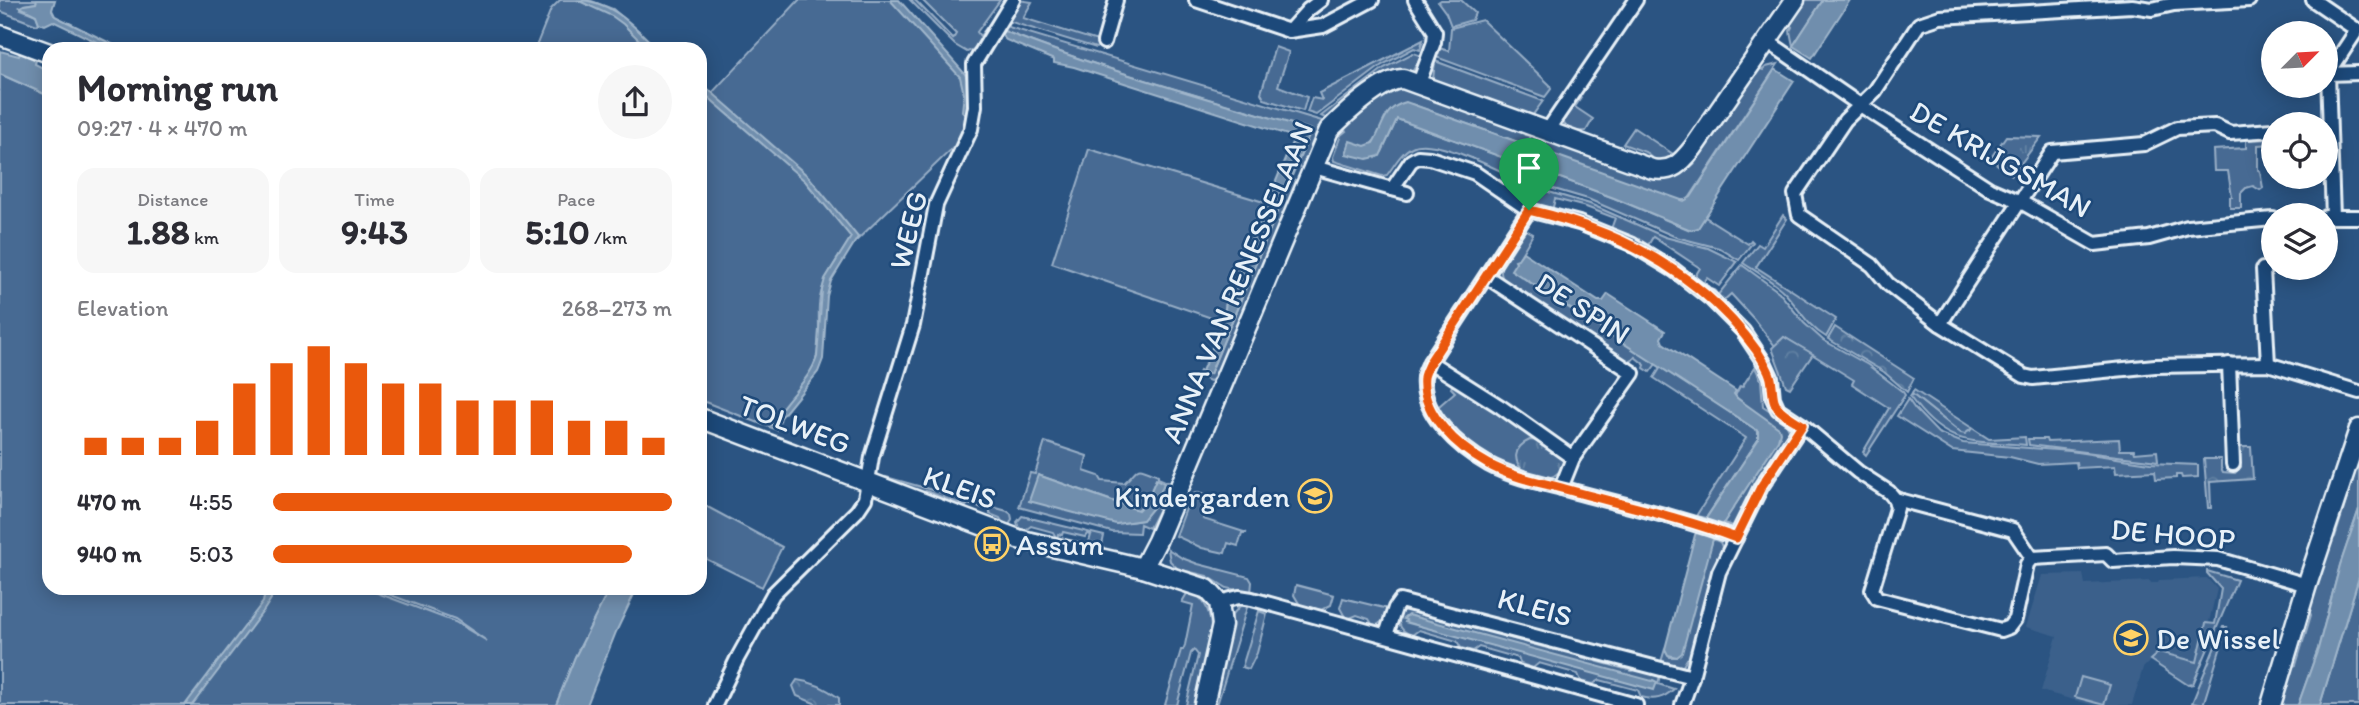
<!DOCTYPE html>
<html lang="en">
<head>
<meta charset="utf-8">
<style>
  body { margin:0; font-family:Itim,sans-serif; background:#f7f7f7; color:#2b2b33; height:100vh; display:flex; flex-direction:column; font-size:26px; white-space:nowrap }
  * { box-sizing:border-box; margin:0 }
  p { font-size:23px; color:#7c7c81 }
  .icon { flex:none; width:38px; height:38px; fill:none; stroke:currentColor; stroke-width:2; stroke-linecap:round; stroke-linejoin:round }
  .map { position:relative; flex:1; overflow:hidden }
  .side { position:absolute; left:42px; top:42px; width:665px; height:553px; display:flex; flex-direction:column; background:#fff; border-radius:21px; box-shadow:0 4px 18px #0003 }
  .side>* { flex:none }
  .needle { width:46px; rotate:66deg }
  .controls { position:absolute; left:2261px; top:21px; display:grid; gap:14px }
  .controls a { display:grid; place-items:center; width:77px; height:77px; border-radius:50%; background:#fff; box-shadow:0 4px 18px #0003; font-size:35px }
  .pin { position:absolute; display:grid; place-items:center; width:60px; height:60px; color:#fff; margin:-72px -30px; border-radius:50% 50% 50% 0; rotate:-45deg; box-shadow:0 0 7px #0007 }
  .pin .icon { rotate:45deg }
  .round { display:grid; place-items:center; flex:none; width:74px; height:74px; border-radius:37px; background:#f7f7f7 }
  .overview { display:flex; align-items:center; justify-content:space-between; height:119px; padding:0 35px }
  h1 { font-size:38px; font-weight:800; line-height:52px }
  .figures { display:grid; grid-template-columns:repeat(3,1fr); gap:10px; height:119px; padding:7px 35px }
  .figures div { display:grid; align-content:center; border-radius:18px; background:#f7f7f7; text-align:center }
  .figures b { font-size:35px; font-weight:800 }
  .figures small { font-size:19px; font-weight:400 }
  .figures p { font-size:19px }
  .chart { height:196px; padding:14px 35px }
  .chart p { display:flex; justify-content:space-between }
  .chart svg { width:100%; height:126px; margin-top:7px; stroke:#ea580c; stroke-width:6 }
  ul { padding:0 35px; list-style:none; font-size:23px }
  li { display:grid; grid-template-columns:112px 84px 1fr; align-items:center; height:52px }
  li i { height:18px; border-radius:9px; background:#ea580c }
  .map>svg:first-child { display:block }
  .built { fill:#3a608b }
  .green { fill:#476b93; stroke:#98aec6; stroke-width:2; fill-rule:evenodd }
  .forest { fill:url(#forest-crowns); stroke:#98aec6; stroke-width:2 }
  .park { fill:url(#park-tufts); stroke:#98aec6; stroke-width:2 }
  .water { fill:#708ead; stroke:#a0b6cb; stroke-width:2 }
  .lines { fill:none; stroke-linecap:round; stroke-linejoin:round }
  .street-casing { stroke:#e8f1f8; stroke-width:18 }
  .secondary-casing { stroke:#e8f1f8; stroke-width:23 }
  .street { stroke:#1f4a7a; stroke-width:12 }
  .secondary { stroke:#1f4a7a; stroke-width:18 }
  .route-casing { stroke:#fff; stroke-width:14 }
  .route { stroke:#ea580c; stroke-width:9 }
  .labels { text-anchor:middle; dominant-baseline:central; stroke-width:5; stroke-linejoin:round; paint-order:stroke }
  .street-label { font-size:30px; fill:#e8f1f8; stroke:#1f4a7a }
  .poi-label { font-size:30px; fill:#e8f1f8; stroke:#1f4a7a; text-anchor:start }
</style>
</head>
<body>
<div class="map">
<svg width="2359" height="705" viewBox="0 0 2359 705">
  <defs>
    <pattern id="forest-crowns" width="20" height="18" patternUnits="userSpaceOnUse" patternTransform="scale(1.75)"><rect width="20" height="18" fill="#476b93"/><path d="M2 6a3 3 0 1 1 6 0M12 15a3 3 0 1 1 6 0" fill="none" stroke="#6281a3"/></pattern>
    <pattern id="park-tufts" width="24" height="20" patternUnits="userSpaceOnUse" patternTransform="scale(1.75)"><rect width="24" height="20" fill="#476b93"/><path d="M3 7l-1-3M5 7V3M7 7l1-3M15 17l-1-3M17 17v-4M19 17l1-3" fill="none" stroke="#6281a3"/></pattern>
  </defs>
  <rect width="100%" height="100%" fill="#2b5482"/>
  <filter id="ink" filterUnits="userSpaceOnUse"><feTurbulence type="fractalNoise" baseFrequency=".0143" numOctaves="2"/><feDisplacementMap in="SourceGraphic" scale="14" xChannelSelector="R" yChannelSelector="G"/><feConvolveMatrix kernelMatrix="1 2 1 2 8 2 1 2 1" color-interpolation-filters="sRGB"/></filter>
  <g filter="url(#ink)">
    <polygon class="built" points="2083,574 2085,584 2150,581 2151,583 2158,583 2159,580 2207,578 2217,589 2199,663 2158,653 2143,668 2132,705 2092,705 2041,691 2057,636 2026,627 2042,575"/>
    <g class="green">
      <polygon points="0,0 37,0 36,3 24,5 21,9 36,15 39,23 37,25 0,11"/>
      <polygon points="560,0 589,0 613,9 658,49 535,49 551,9"/>
      <path d="M799,0H890L957,66L968,89L969,110L957,144L857,240L851,238C838,259 821,279 819,305C818,323 821,342 816,359C810,382 788,403 774,421L772,425L780,421L777,430L700,400V83L712,93Z"/>
      <path d="M910,0H915L953,39L956,34L922,0H1000L977,32L980,36L1007,0C999,15 984,48 967,52L955,45Z"/>
      <polygon points="1018,0 1032,2 1023,18 1101,42 1099,46 1096,48 1005,20"/>
      <polygon points="1441,0 1461,0 1475,13 1472,20 1451,26 1446,13 1438,2"/>
      <polygon points="1805,0 1823,0 1793,46 1790,31 1792,27 1789,24"/>
      <polygon points="1482,20 1550,85 1551,89 1545,97 1436,57 1439,48 1449,51 1451,28"/>
      <path d="M1002,25L1325,122L1304,168L1296,167L1311,130C1208,98 1104,71 1004,31L1002,32L998,41L992,38Z"/>
      <polygon points="1423,40 1420,50 1414,48 1382,65 1316,115 1307,112 1312,98 1322,100 1319,93"/>
      <polygon points="1275,47 1289,52 1278,86 1307,97 1303,111 1264,99 1261,93"/>
      <polygon points="1413,53 1422,56 1412,72 1402,70 1387,73 1327,119 1321,116 1384,68"/>
      <polygon points="1435,61 1543,101 1532,116 1433,80"/>
      <path d="M1778,64L1688,200H1679L1532,148L1536,136L1655,178C1671,179 1682,175 1694,164L1759,68L1763,70L1766,67Z"/>
      <polygon points="0,74 49,96 49,588 364,588 455,622 487,641 455,619 372,588 610,588 575,657 556,705 0,705"/>
      <path d="M1399,88H1404L1527,131L1525,135L1530,136L1526,145L1411,104L1369,146H1365L1376,158L1382,152L1397,119L1519,163L1514,177C1493,168 1432,136 1412,147C1401,152 1394,166 1387,175L1382,176L1334,161L1333,157L1341,135L1346,131L1343,127L1386,94Z"/>
      <path d="M1579,96L1581,98L1575,107L1593,119L1586,131C1575,131 1569,134 1562,120L1567,108L1570,109Z"/>
      <polygon points="1634,128 1676,156 1664,160 1651,159 1648,153 1623,144"/>
      <polygon points="2273,139 2273,144 2258,145 2258,170 2260,171 2263,188 2260,190 2253,186 2246,188 2241,193 2241,208 2230,208 2230,197 2232,197 2228,171 2214,171 2213,150 2246,148 2246,140"/>
      <polygon points="1089,149 1267,203 1226,302 1223,322 1052,263"/>
      <polygon points="1526,165 1552,175 1551,178 1555,176 1614,198 1690,230 1698,228 1705,217 1748,244 1751,240 1753,242 1739,260 1719,248 1676,237 1588,199 1520,179"/>
      <polygon points="1291,179 1296,180 1297,184 1217,378 1210,381 1198,376 1200,371 1210,374"/>
      <polygon points="1518,183 1590,204 1665,237 1708,248 1737,262 1719,286 1707,278 1704,282 1715,291 1713,292 1694,278 1700,268 1653,237 1647,247 1611,229 1615,218 1586,207 1555,199 1552,211 1536,208 1515,193"/>
      <path d="M1783,215L1787,219L1756,267L1836,319L1826,337C1807,326 1799,308 1784,292C1773,281 1757,272 1743,263L1758,244L1763,247Z"/>
      <path d="M1524,229L1533,234L1512,270L1656,364L1650,372L1644,368L1645,365L1635,357L1630,363L1503,279C1494,263 1515,243 1524,229Z"/>
      <polygon points="1742,265 1779,292 1804,323 1823,340 1868,365 1903,392 1905,395 1866,455 1863,452 1889,408 1852,384 1854,380 1784,337 1775,346 1753,318 1731,294 1722,302 1717,296"/>
      <polygon points="1661,367 1758,431 1758,440 1706,518 1696,516 1746,438 1654,378"/>
      <polygon points="1755,367 1761,380 1763,406 1785,421 1790,431 1738,522 1733,526 1723,523 1780,437 1735,396 1740,386 1742,387"/>
      <path d="M1453,384L1539,441L1530,440L1520,447L1524,473C1487,460 1456,440 1435,406H1439L1455,392L1451,388Z"/>
      <path d="M1912,394L1961,433L1970,431L1972,428L1989,439L2025,437L2026,445C1970,440 1947,448 1910,397Z"/>
      <polygon points="1908,399 1915,409 1938,433 1963,443 2070,451 2150,463 2198,465 2198,477 2182,478 2181,475 2176,475 2176,478 2156,479 2155,471 2116,473 2115,466 2077,468 2076,462 2038,464 2010,457 1952,451 1897,416"/>
      <polygon points="2028,439 2046,439 2047,442 2119,439 2120,450 2134,450 2135,453 2157,451 2158,461 2029,445"/>
      <path d="M1045,442L1087,456L1084,471L1099,476L1102,481L1124,483C1142,467 1132,464 1158,475V478L1172,484L1149,528L1140,524L1139,533L1112,532L1019,507L1030,473L1035,474ZM1038,475L1138,510L1146,502L1156,480V504L1142,520L1116,524Z"/>
      <polygon points="2359,445 2359,509 2340,565 2318,649 2298,705 2280,705 2291,667 2296,665 2311,615 2308,608 2330,540 2335,537 2359,460 2356,454"/>
      <polygon points="886,477 1007,511 1011,514 1012,519 1009,526 1004,525 1000,518 990,514 990,510 968,504 966,506 926,491 919,494 884,480"/>
      <polygon points="1198,492 1212,497 1203,519 1247,533 1242,533 1238,546 1228,543 1225,553 1202,548 1176,536 1191,495"/>
      <polygon points="702,504 782,547 762,587 700,556 700,508"/>
      <polygon points="1022,516 1104,536 1102,545 1089,542 1091,535 1087,534 1085,537 1063,532 1062,535 1058,534 1057,539 1053,532 1031,526 1024,531 1019,529 1017,522"/>
      <polygon points="1713,539 1720,542 1722,547 1720,553 1722,554 1690,660 1687,659 1683,666 1679,667 1661,662 1665,649 1670,657 1677,657"/>
      <polygon points="1168,549 1182,558 1198,564 1249,577 1252,582 1251,593 1227,588 1207,576 1178,569 1170,561"/>
      <polygon points="2207,571 2237,580 2193,684 2188,685 2150,660 2159,652 2197,662 2206,623 2215,624 2221,589 2207,573"/>
      <polygon points="2359,577 2359,705 2320,705"/>
      <polygon points="1296,585 1334,595 1331,605 1321,610 1300,605 1294,595"/>
      <path d="M1189,590C1207,599 1212,616 1211,635L1196,705H1186L1198,655L1194,650L1191,653L1177,705H1165L1181,650H1183L1185,645L1193,605L1182,602Z"/>
      <polygon points="1343,598 1388,609 1384,620 1377,625 1372,624 1369,619 1357,615 1350,618 1345,617 1340,608"/>
      <polygon points="1244,604 1248,604 1217,705 1210,705 1232,615 1239,607"/>
      <path d="M1406,607L1421,609L1425,615L1476,629L1482,625L1499,630L1502,636L1554,650L1560,646L1577,651L1580,657L1632,671L1638,667L1670,678L1660,675L1658,684L1674,689C1664,698 1655,701 1641,697L1638,690L1600,680L1593,684L1581,681L1578,674L1539,663L1533,668L1521,664L1518,658L1479,647L1473,651L1461,648L1457,641L1419,630L1412,635C1398,631 1394,617 1406,607Z"/>
      <polygon points="1259,611 1267,614 1257,653 1249,669 1242,667"/>
      <polygon points="2223,627 2227,627 2203,705 2192,703"/>
      <polygon points="2081,677 2110,685 2104,705 2075,697"/>
    </g>
    <g class="forest">
      <polygon points="1835,327 1914,378 1907,392 1884,372 1828,339"/>
      <polygon points="1784,337 1813,354 1790,388 1786,386 1772,348"/>
      <polygon points="1914,390 1972,428 1965,434 1961,433 1912,394"/>
      <polygon points="2238,447 2251,447 2253,479 2210,482 2211,508 2208,508 2204,459 2221,459 2221,468 2223,472 2235,473 2241,467"/>
      <path d="M797,680C814,682 826,688 839,698V705H819L797,696L793,686Z"/>
    </g>
    <g class="park">
      <polygon points="2006,136 2041,137 2012,175 1990,159"/>
      <path d="M1530,440L1539,441L1563,458V467C1542,499 1492,456 1530,440Z"/>
    </g>
    <g class="water">
      <polygon points="37,0 55,0 52,10 55,16 122,49 111,49 53,21 45,25 39,23 36,15 20,7 24,5 36,3"/>
      <path d="M577,0C612,0 634,27 658,49H648L623,24L612,16Z"/>
      <path d="M890,0H899L965,74C971,86 972,102 966,115L962,111L964,94L960,77Z"/>
      <polygon points="1823,0 1850,0 1812,58 1793,46"/>
      <path d="M1004,31C1104,71 1209,98 1311,130L1210,374L1202,371L1223,322L1226,302L1293,140L1291,136L1074,67L1054,63V60L1006,40L1001,35Z"/>
      <polygon points="0,51 19,56 20,53 36,60 35,64 49,71 49,96 0,74"/>
      <path d="M1775,69L1794,81L1698,228L1691,230L1614,198L1555,176L1554,180L1551,179V175L1397,119L1380,156L1367,159L1346,154L1350,141L1365,146L1373,143C1384,125 1383,108 1406,102L1684,201L1691,197Z"/>
      <path d="M700,82L809,177L858,237L831,281L827,296L823,359L818,372L774,426L772,425C782,400 808,384 817,357L822,290L825,279L851,237L805,181L700,90Z"/>
      <polygon points="1523,252 1598,301 1603,301 1608,294 1665,331 1661,338 1663,343 1736,391 1734,394 1737,398 1779,428 1780,432 1778,440 1713,539 1682,653 1677,657 1668,655 1665,649 1695,535 1758,440 1758,431 1511,270 1516,262 1515,260 1518,259"/>
      <polygon points="1038,475 1138,510 1146,502 1156,479 1164,483 1156,504 1143,520 1116,524 1029,501"/>
      <polygon points="2359,509 2359,577 2320,705 2298,705 2318,649 2340,565"/>
      <polygon points="266,588 271,588 271,599 264,610 192,705 185,705 263,602"/>
      <polygon points="610,588 637,588 616,632 587,705 556,705 575,657"/>
      <polygon points="1408,615 1652,681 1653,680 1657,682 1654,690 1405,622 1406,620 1403,619"/>
    </g>
    <g class="lines">
      <defs>
        <g id="street">
          <polyline points="1196,0 1289,31 1323,26 1372,0"/>
          <polyline points="1415,0 1435,32 1434,42 1419,83"/>
          <polyline points="2249,0 2174,4 2152,9 2132,6 1940,17 1919,24 1875,91 1845,120 1795,194 1799,215 1872,265 1888,284 1940,324 2024,376 2033,378 2155,366 2268,364 2359,392"/>
          <polyline points="2313,0 2357,30 2328,74 2333,217"/>
          <polyline points="1289,31 1308,10 1321,0"/>
          <polyline points="1767,41 1860,105 1990,189 2021,202 2095,244 2149,238 2188,227 2273,219"/>
          <polyline points="1104,42 1116,0"/>
          <polyline points="2328,74 2359,73"/>
          <polyline points="1547,131 1636,0"/>
          <polyline points="1314,167 1392,189 1411,161 1418,157 1430,158 1475,173 1529,210 1579,223 1631,244 1674,270 1711,299 1743,331 1765,364 1771,377 1773,398 1778,409 1802,425"/>
          <polyline points="1392,189 1407,193"/>
          <path d="M1529,210L1430,362C1428,367 1425,372 1424,377C1420,414 1460,448 1488,464C1512,477 1539,482 1565,489C1622,505 1680,517 1736,538"/>
          <polyline points="2326,217 2359,217"/>
          <polyline points="2263,269 2268,364"/>
          <polyline points="1487,277 1633,373 1573,458 1561,488"/>
          <polyline points="1940,324 2052,152 2144,144 2177,128 2215,126 2230,133 2273,130"/>
          <polyline points="1430,362 1501,407 1573,458"/>
          <polyline points="2229,364 2233,464"/>
          <polyline points="1895,499 1897,508 1872,590 1877,598 2001,630 2009,627 2015,619 2027,564 2032,558"/>
          <polyline points="2032,558 2106,554 2113,561 2173,557 2218,559 2307,585"/>
          <polyline points="1219,602 1239,597 1252,599 1636,705"/>
          <polyline points="1386,635 1395,608 1400,601 1692,677"/>
          <polyline points="715,705 737,659 773,594 857,511 865,499 872,457 913,325 936,205 971,129 975,106 974,64 1013,0"/>
          <polyline points="1682,705 1692,677 1719,572 1761,487 1802,425 1858,472 1889,492 1895,499 2013,530 2032,558"/>
        </g>
        <g id="secondary">
          <polyline points="0,35 49,53"/>
          <polyline points="700,418 1018,539 1143,568 1207,589 1219,602 1222,625 1204,705"/>
          <path d="M1143,568L1157,541L1329,130C1344,115 1382,79 1403,79L1652,169C1672,173 1681,163 1693,148L1795,0"/>
          <polyline points="2271,705 2307,585 2359,429"/>
        </g>
      </defs>
      <use href="#street" class="street-casing"/>
      <use href="#secondary" class="secondary-casing"/>
      <use href="#street" class="street"/>
      <use href="#secondary" class="secondary"/>
    </g>
  </g>
  <g class="lines" filter="url(#ink)">
    <defs>
      <path id="route" d="M1529,210C1620,231 1702,274 1757,351C1762,359 1767,366 1770,375C1774,386 1770,401 1780,410C1786,416 1795,420 1802,425L1761,487L1736,538C1681,517 1622,505 1565,489C1539,482 1511,477 1488,464C1459,448 1420,414 1424,377C1425,372 1428,367 1430,362Z"/>
    </defs>
    <use href="#route" class="route-casing"/>
    <use href="#route" class="route"/>
  </g>
  <defs>
    <symbol id="school-ring" viewBox="-11 -11 22 22"><circle r="9.5" fill="#1f4a7a" stroke="#ffd166" stroke-width="1.5"/><path d="M0-5L7-2L0 1L-7-2ZM-4 1L0 2.5L4 1V4Q0 6-4 4Z" fill="#ffd166"/></symbol>
    <symbol id="bus-ring" viewBox="-11 -11 22 22"><circle r="9.5" fill="#1f4a7a" stroke="#ffd166" stroke-width="1.5"/><path d="M-5-6H5V4H4V6H2V4H-2V6H-4V4H-5ZM-3.5-4V0h7V-4ZM-3.5 1.2v1.5H-2V1.2ZM2 1.2v1.5H3.5V1.2Z" fill="#ffd166"/></symbol>
  </defs>
  <g fill-rule="evenodd">
    <use href="#school-ring" x="1296" y="477" width="38" height="38"/>
    <use href="#bus-ring" x="973" y="525" width="38" height="38"/>
    <use href="#school-ring" x="2112" y="619" width="38" height="38"/>
  </g>
  <g class="labels">
    <g class="street-label">
      <text transform="translate(2001 159) rotate(30)">DE KRIJGSMAN</text>
      <text transform="translate(908 230) rotate(-76)">WEEG</text>
      <text transform="translate(1237 282) rotate(-67)">ANNA VAN RENESSELAAN</text>
      <text transform="translate(1583 308) rotate(33)">DE SPIN</text>
      <text transform="translate(795 424) rotate(21)">TOLWEG</text>
      <text transform="translate(960 487) rotate(20)">KLEIS</text>
      <text transform="translate(2173 534) rotate(5)">DE HOOP</text>
      <text transform="translate(1535 607) rotate(15)">KLEIS</text>
    </g>
    <g class="poi-label">
      <text x="1290" y="496" text-anchor="end">Kindergarden</text>
      <text x="1016" y="544">Assum</text>
      <text x="2156" y="638">De Wissel</text>
    </g>
  </g>
</svg>
<div class="controls">
<a><svg class="needle" viewBox="-14 -14 28 28"><path d="M0-13l5 13h-10z" fill="#e53935"/><path d="M0 13l5-13h-10z" fill="#7c7c81"/></svg></a>
<a><svg class="icon" aria-label="locate" viewBox="0 0 24 24"><circle cx="12" cy="12" r="6"/><path d="M12 2v4M12 18v4M2 12h4M18 12h4"/></svg></a>
<a><svg class="icon" aria-label="layers" viewBox="0 0 24 24"><path d="M12 4l9 5-9 5-9-5zM3 14l9 5 9-5"/></svg></a>
</div>
<div class="pin" style="left:1529px;top:210px;background:#1e9e55"><svg class="icon" aria-label="arrive" viewBox="0 0 24 24"><path d="M6 21V4h12l-3 4 3 4H6"/></svg></div>
<section class="side">
<div class="overview"><div><h1>Morning run</h1><p>09:27 · 4 × 470 m</p></div><a class="round"><svg class="icon" aria-label="share" viewBox="0 0 24 24"><path d="M12 15V3M7 8l5-5 5 5M5 13v7h14v-7"/></svg></a></div>
<div class="figures">
<div><p>Distance</p><b>1.88<small> km</small></b></div>
<div><p>Time</p><b>9:43</b></div>
<div><p>Pace</p><b>5:10<small> /km</small></b></div>
</div>
<div class="chart"><p><span>Elevation</span>268–273 m</p>
<svg viewBox="0 0 160 44" preserveAspectRatio="none"><path d="M5 44V38M15 44V38M25 44V38M35 44V32M45 44V19M55 44V12M65 44V6M75 44V12M85 44V19M95 44V19M105 44V25M115 44V25M125 44V25M135 44V32M145 44V32M155 44V38"/></svg>
</div>
<ul>
<li><b>470 m</b>4:55<i style="width:100%"></i></li>
<li><b>940 m</b>5:03<i style="width:90%"></i></li>
</ul>
</section>
</div>
</body>
</html>
